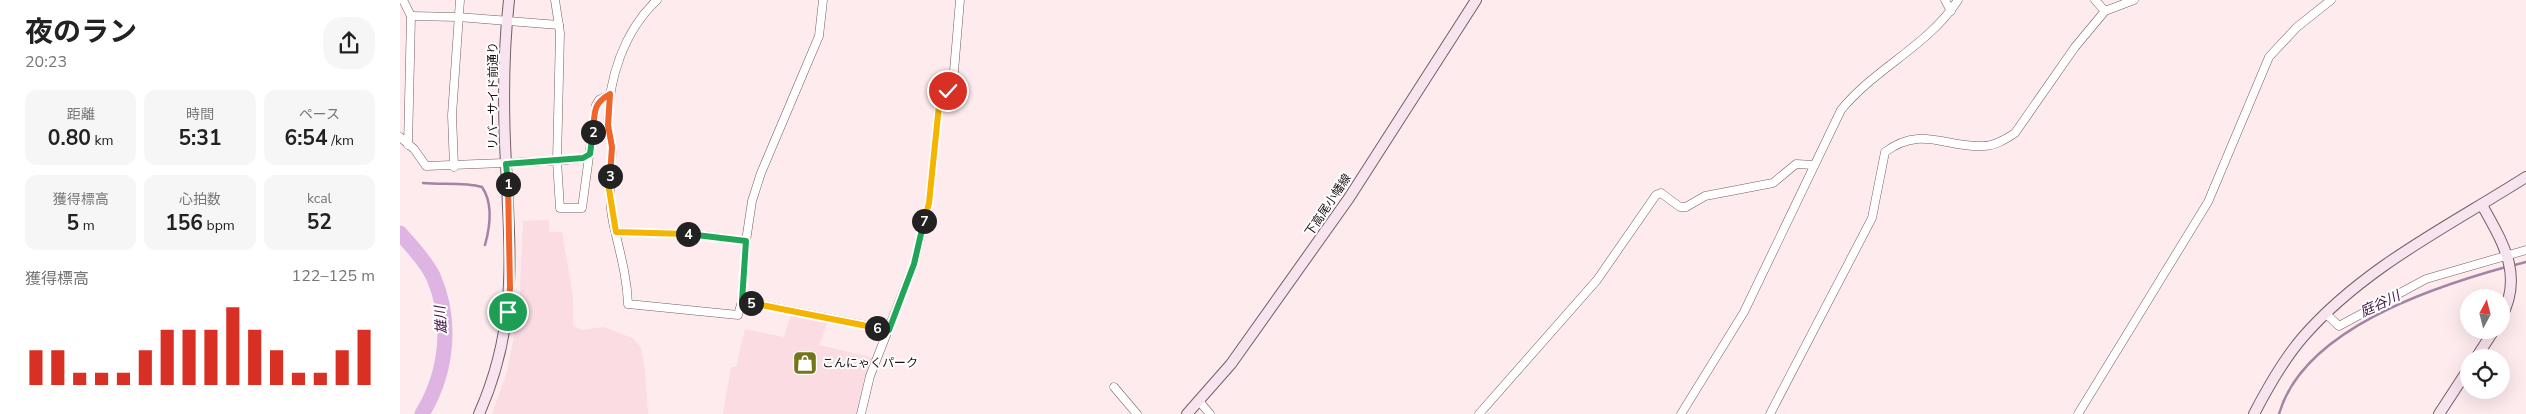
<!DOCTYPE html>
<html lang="ja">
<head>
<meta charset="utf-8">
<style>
  body { margin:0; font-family:"Nunito Sans","Noto Sans JP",sans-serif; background:#f6f6f6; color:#222; height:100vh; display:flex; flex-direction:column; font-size:19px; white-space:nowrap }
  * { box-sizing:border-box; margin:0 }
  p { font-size:16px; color:#767676 }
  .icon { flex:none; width:28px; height:28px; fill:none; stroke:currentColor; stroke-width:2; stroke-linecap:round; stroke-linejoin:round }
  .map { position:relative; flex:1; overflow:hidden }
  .details { display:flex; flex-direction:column; background:#fff; width:400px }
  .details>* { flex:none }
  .needle { width:32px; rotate:7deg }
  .tools { position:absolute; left:2060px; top:289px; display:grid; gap:10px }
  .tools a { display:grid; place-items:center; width:50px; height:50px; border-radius:50%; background:#fff; box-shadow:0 5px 20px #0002; font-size:25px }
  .pin { position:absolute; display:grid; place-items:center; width:42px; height:42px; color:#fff; margin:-21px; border:2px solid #fff; border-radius:50%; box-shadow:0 1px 5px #0007 }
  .km { position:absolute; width:25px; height:25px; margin:-12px; border-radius:50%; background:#222; color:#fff; font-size:14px; line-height:25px; text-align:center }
  .round { display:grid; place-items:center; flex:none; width:52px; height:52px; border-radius:20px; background:#f6f6f6 }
  .summary { display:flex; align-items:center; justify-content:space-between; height:85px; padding:0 25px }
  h1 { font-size:28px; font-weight:700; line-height:38px }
  .stats { display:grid; grid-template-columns:repeat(3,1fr); gap:8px; height:85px; padding:5px 25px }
  .stats div { display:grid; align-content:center; border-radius:12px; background:#f6f6f6; text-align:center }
  .stats b { font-size:21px; font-weight:700 }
  .stats small { font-size:14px; font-weight:400 }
  .stats p { font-size:14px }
  .chart { height:140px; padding:10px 25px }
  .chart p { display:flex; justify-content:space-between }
  .chart svg { width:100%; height:90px; margin-top:5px; stroke:#d93025; stroke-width:6 }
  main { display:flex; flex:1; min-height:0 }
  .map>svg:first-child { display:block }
  .built { fill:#fadce2 }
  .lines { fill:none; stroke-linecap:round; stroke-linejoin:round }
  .stream { stroke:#a384a4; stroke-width:2.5 }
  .river { stroke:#deb5e2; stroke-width:15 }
  .street-casing { stroke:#765e63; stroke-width:9 }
  .secondary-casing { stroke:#765e63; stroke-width:12 }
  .street { stroke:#fff; stroke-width:8 }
  .secondary { stroke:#f8e4ef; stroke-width:10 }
  .split-1-casing { stroke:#fff; stroke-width:10 }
  .split-2-casing { stroke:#fff; stroke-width:10 }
  .split-3-casing { stroke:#fff; stroke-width:10 }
  .split-4-casing { stroke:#fff; stroke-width:10 }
  .split-5-casing { stroke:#fff; stroke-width:10 }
  .split-6-casing { stroke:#fff; stroke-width:10 }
  .split-7-casing { stroke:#fff; stroke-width:10 }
  .split-8-casing { stroke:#fff; stroke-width:10 }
  .split-1 { stroke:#f0652b; stroke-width:6 }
  .split-2 { stroke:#22a559; stroke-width:6 }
  .split-3 { stroke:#f0652b; stroke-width:6 }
  .split-4 { stroke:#f5b400; stroke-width:6 }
  .split-5 { stroke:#22a559; stroke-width:6 }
  .split-6 { stroke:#f5b400; stroke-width:6 }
  .split-7 { stroke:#22a559; stroke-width:6 }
  .split-8 { stroke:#f5b400; stroke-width:6 }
  .labels { text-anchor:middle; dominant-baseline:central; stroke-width:4; stroke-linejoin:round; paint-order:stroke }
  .street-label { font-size:12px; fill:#191012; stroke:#fefefe }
  .poi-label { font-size:12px; fill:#191012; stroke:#fefefe; text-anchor:start }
  .water-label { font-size:14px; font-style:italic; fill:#421148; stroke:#fefefe }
</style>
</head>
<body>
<main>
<section class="details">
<div class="summary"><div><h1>夜のラン</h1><p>20:23</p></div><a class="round"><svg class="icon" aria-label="share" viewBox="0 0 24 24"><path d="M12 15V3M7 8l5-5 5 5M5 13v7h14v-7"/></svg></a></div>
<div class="stats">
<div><p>距離</p><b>0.80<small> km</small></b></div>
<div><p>時間</p><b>5:31</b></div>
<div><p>ペース</p><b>6:54<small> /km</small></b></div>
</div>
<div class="stats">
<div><p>獲得標高</p><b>5<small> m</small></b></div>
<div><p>心拍数</p><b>156<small> bpm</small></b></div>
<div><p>kcal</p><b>52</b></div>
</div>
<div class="chart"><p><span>獲得標高</span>122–125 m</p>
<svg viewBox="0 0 160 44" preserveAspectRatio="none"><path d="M5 44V27M15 44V27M25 44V38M35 44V38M45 44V38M55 44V27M65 44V17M75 44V17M85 44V17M95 44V6M105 44V17M115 44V27M125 44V38M135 44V38M145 44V27M155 44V17"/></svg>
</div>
</section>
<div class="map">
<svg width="2126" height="414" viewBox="0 0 2126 414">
  <rect width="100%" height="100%" fill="#fdebee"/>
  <g class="built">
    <polygon points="149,220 149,232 162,232 173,297 173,325 181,330 204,327 232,338 241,347 245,372 248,414 92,414 107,372 119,311 123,221"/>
    <polygon points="391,314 428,321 419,345 474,358 459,414 323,414 331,367 336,367 345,329 384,337"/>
  </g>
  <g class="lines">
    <g class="stream">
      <path d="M23,183C42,185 63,182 82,187C93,203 90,227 85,245"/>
      <polyline points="2111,266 2126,262"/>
      <path d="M1879,414C1903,330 2030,288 2106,267"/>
    </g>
    <path class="river" d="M0,233C11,246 26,261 33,276C53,321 47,373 22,414"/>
    <defs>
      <g id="street">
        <polyline points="3,0 11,16 8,145"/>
        <polyline points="155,0 160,33 157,161 160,208 182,208 196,105 199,100 210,94"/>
        <path d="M257,0C224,31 208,79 208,124C208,133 212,141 212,150C211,174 208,198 213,222C219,250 227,275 228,304L338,315L342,301L346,241L352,201L361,173L419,36L423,0"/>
        <polyline points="1545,0 1551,11"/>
        <polyline points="1695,0 1705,11"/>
        <polyline points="11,16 58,17 159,25"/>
        <polyline points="0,137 14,149 26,166 157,161 183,158 190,154"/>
        <polyline points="54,167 52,115 60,0"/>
        <polyline points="216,232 291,234 346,241"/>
        <polyline points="342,301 489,330"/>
        <polyline points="1925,313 1939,326 2026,279 2126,250"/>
        <polyline points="714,387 737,414"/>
        <polyline points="799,401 810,414"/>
        <polyline points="461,414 470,376 514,264 529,203 539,105 553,83 560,0"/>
        <polyline points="1079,414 1197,280 1256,195 1261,193 1280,207 1286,207 1305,196 1373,183 1396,164 1414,165"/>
        <path d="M1281,414L1344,312L1441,110C1475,68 1528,46 1558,0"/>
        <path d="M1370,414L1472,218L1485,152C1521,125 1546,148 1583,146C1595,146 1606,139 1615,133L1675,47L1705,11L1734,0"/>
        <polyline points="1678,414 1808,202 1869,57 1897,27 1931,0"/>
      </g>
      <g id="secondary">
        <path d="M2082,205C2103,243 2124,275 2101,318"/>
        <polyline points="2076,358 2094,330"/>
        <path d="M79,414C118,326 110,256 106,164C103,109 103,54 109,0"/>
        <polyline points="787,414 831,364 949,198 1076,0"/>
        <path d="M1854,414C1868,387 1883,360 1903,337C1964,267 2049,226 2126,177"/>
        <polyline points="2039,414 2069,368"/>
      </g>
    </defs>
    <use href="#street" class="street-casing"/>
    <use href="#secondary" class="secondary-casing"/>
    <use href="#street" class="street"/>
    <use href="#secondary" class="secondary"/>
  </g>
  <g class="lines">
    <defs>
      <polyline id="split-1" points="108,184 110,288 108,312"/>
      <polyline id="split-2" points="108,184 106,164 183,158 190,154 193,132"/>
      <path id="split-3" d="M193,132C195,113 192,104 210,94L208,125L212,147L210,176"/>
      <polyline id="split-4" points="210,176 209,189 216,232 288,234"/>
      <polyline id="split-5" points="288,234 346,241 342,301 351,303"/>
      <polyline id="split-6" points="351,303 477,328"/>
      <polyline id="split-7" points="477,328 489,330 514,264 524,221"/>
      <polyline id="split-8" points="524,221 529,203 539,105 548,91"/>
    </defs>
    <use href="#split-1" class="split-1-casing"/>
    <use href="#split-2" class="split-2-casing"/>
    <use href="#split-3" class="split-3-casing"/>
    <use href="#split-4" class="split-4-casing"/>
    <use href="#split-5" class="split-5-casing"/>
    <use href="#split-6" class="split-6-casing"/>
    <use href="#split-7" class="split-7-casing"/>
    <use href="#split-8" class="split-8-casing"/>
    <use href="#split-1" class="split-1"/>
    <use href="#split-2" class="split-2"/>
    <use href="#split-3" class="split-3"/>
    <use href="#split-4" class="split-4"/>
    <use href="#split-5" class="split-5"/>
    <use href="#split-6" class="split-6"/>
    <use href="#split-7" class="split-7"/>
    <use href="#split-8" class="split-8"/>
  </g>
  <defs>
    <symbol id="shop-square" viewBox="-11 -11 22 22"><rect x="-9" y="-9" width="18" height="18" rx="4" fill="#74741a" stroke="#fefefe"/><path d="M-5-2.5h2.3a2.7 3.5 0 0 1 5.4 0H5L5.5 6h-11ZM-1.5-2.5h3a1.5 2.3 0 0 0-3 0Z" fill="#fff"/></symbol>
  </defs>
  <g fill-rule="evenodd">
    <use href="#shop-square" x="391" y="349" width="28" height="28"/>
  </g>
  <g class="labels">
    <g class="street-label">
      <text transform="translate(93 96) rotate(-90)">リバーサイド前通り</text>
      <text transform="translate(928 205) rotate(-56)">下高尾小幡線</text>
    </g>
    <g class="poi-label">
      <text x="422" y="363">こんにゃくパーク</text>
    </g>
    <g class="water-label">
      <text transform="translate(1980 304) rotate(-25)">庭谷川</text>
      <text transform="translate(41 320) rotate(-94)">雄川</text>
    </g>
  </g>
</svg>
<div class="tools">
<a><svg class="needle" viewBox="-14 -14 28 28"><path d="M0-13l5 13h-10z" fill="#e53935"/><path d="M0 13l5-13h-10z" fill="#767676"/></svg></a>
<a><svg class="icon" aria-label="locate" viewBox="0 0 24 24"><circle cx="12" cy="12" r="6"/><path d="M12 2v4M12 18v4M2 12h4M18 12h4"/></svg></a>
</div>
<div class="pin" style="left:108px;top:312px;background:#1e9e55"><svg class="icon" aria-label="arrive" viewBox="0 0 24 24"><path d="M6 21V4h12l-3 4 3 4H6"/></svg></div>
<div class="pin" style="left:548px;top:91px;background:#d93025"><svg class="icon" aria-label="check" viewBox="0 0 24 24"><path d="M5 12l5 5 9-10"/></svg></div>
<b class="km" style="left:108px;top:184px">1</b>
<b class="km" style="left:193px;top:132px">2</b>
<b class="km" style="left:210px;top:176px">3</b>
<b class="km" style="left:288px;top:234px">4</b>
<b class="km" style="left:351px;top:303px">5</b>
<b class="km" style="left:477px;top:328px">6</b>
<b class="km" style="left:524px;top:221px">7</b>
</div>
</main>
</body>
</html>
